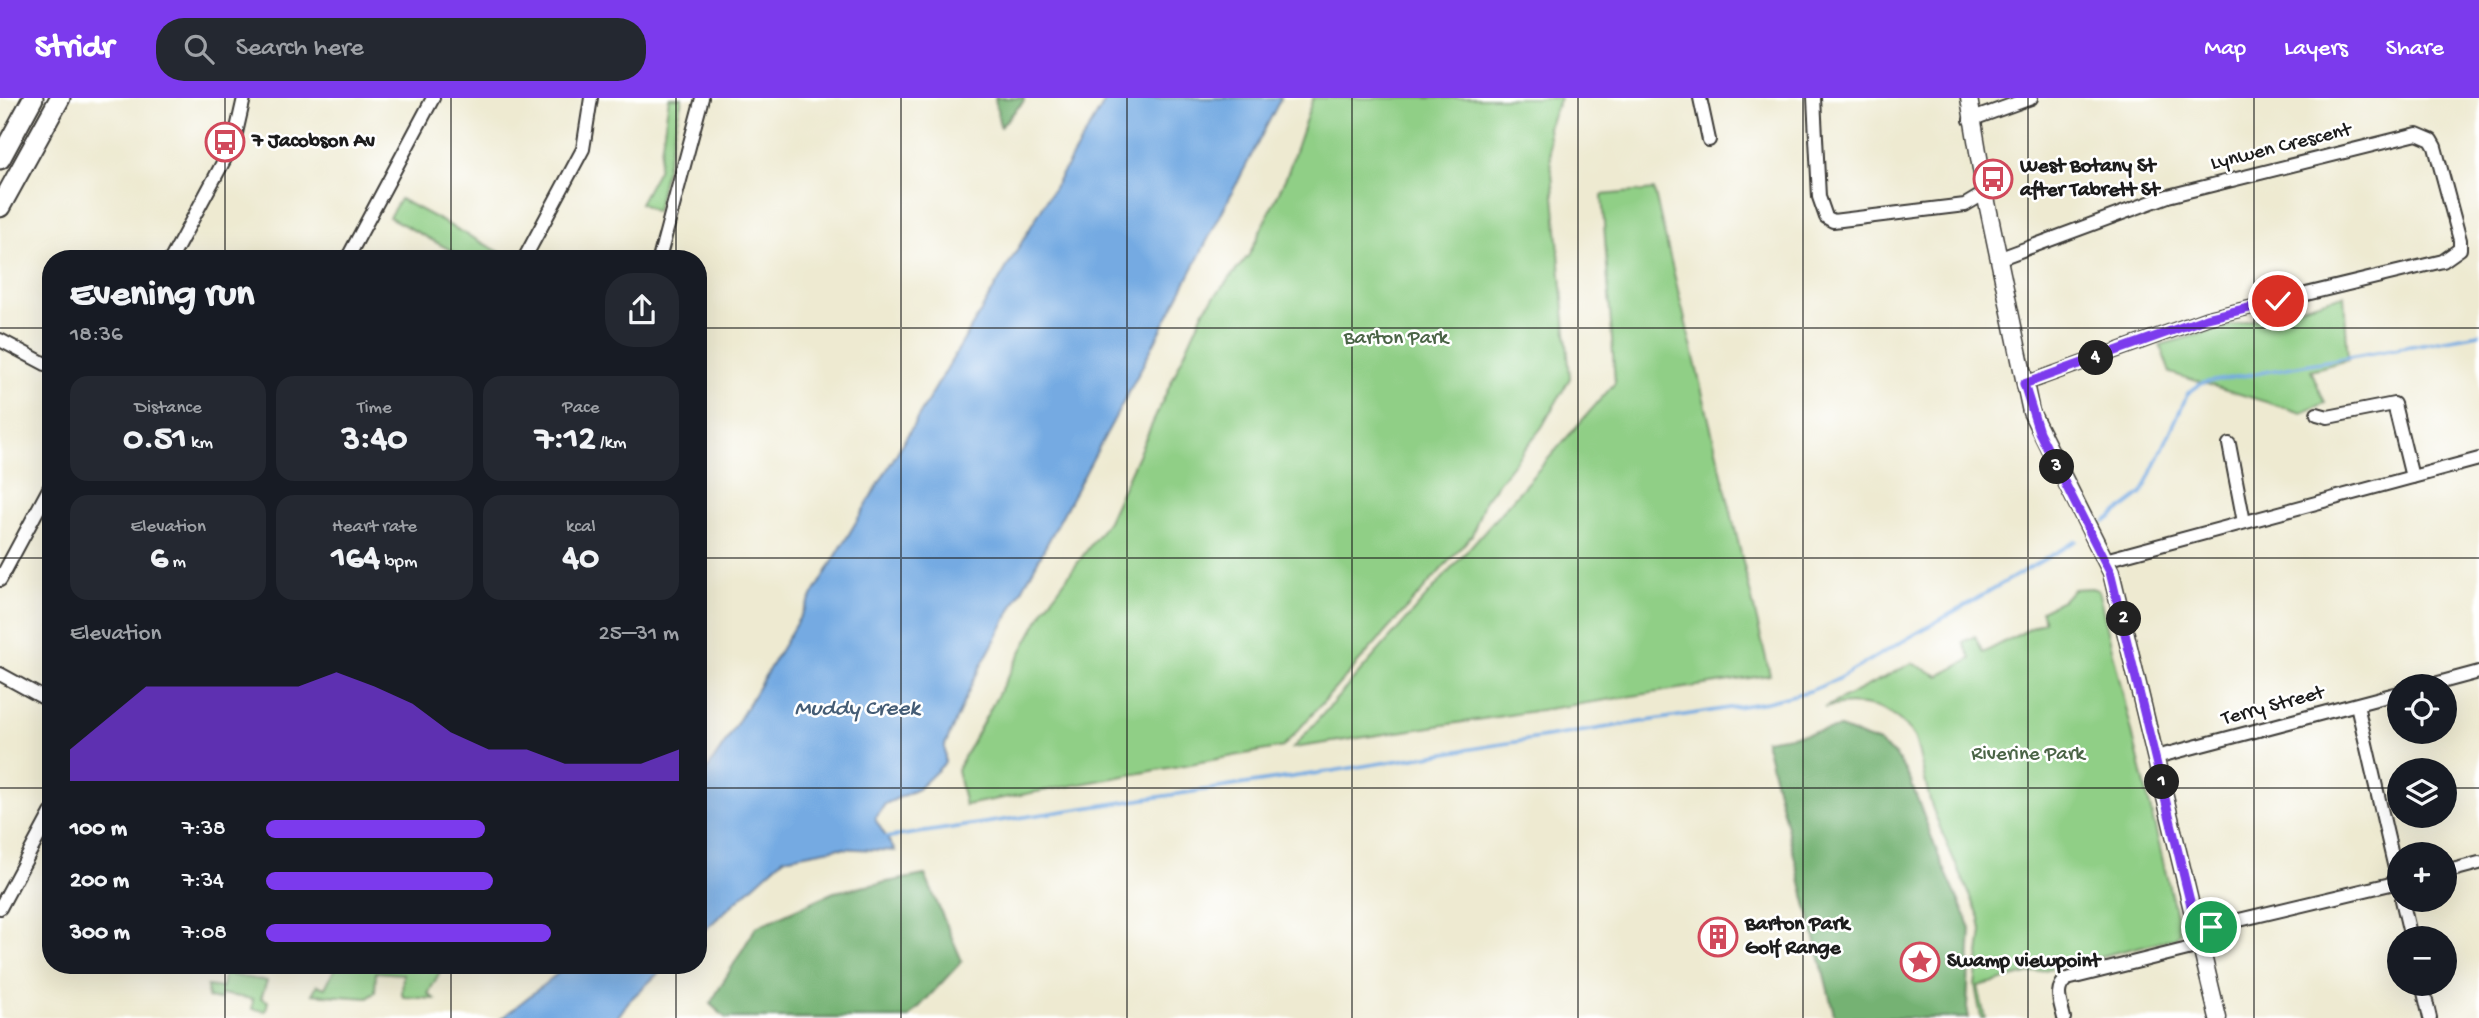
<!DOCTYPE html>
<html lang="en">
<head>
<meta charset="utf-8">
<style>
  body { margin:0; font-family:"Gochi Hand",sans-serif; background:#242831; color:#f1f3f6; height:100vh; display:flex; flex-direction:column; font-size:26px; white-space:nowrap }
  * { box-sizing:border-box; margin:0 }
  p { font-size:23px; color:#9ea1a6 }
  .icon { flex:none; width:38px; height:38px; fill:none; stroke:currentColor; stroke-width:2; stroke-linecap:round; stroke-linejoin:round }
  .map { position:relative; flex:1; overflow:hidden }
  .side { position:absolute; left:42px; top:152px; width:665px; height:724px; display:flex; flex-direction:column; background:#171b24; border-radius:28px; box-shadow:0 7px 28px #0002 }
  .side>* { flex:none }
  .tools { position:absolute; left:2387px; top:576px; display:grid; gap:14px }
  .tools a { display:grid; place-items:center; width:70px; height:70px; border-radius:50%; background:#171b24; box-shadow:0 7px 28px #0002; font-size:35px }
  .pin { position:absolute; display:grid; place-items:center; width:60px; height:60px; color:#fff; margin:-30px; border:4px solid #fff; border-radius:50%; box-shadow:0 2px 7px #0007 }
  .km { position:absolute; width:35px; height:35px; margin:-18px; border-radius:50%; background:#222; color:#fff; font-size:19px; line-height:35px; text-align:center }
  .round { display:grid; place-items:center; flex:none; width:74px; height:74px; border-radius:28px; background:#242831 }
  .headline { display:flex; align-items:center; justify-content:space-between; height:119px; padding:0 28px }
  h1 { font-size:38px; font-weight:800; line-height:52px }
  .metrics { display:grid; grid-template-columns:repeat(3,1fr); gap:10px; height:119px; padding:7px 28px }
  .metrics div { display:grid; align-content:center; border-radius:18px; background:#242831; text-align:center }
  .metrics b { font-size:35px; font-weight:800 }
  .metrics small { font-size:19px; font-weight:400 }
  .metrics p { font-size:19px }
  .chart { height:196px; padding:14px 28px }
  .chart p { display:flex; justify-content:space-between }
  .chart svg { width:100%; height:126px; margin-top:7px; fill:#7c3aed; opacity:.7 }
  ul { padding:0 28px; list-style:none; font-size:23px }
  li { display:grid; grid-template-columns:112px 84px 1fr; align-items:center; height:52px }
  li i { height:18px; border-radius:9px; background:#7c3aed }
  header { display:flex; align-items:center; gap:42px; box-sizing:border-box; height:98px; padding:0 35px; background:#7c3aed; color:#fff }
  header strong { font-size:33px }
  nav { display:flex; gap:38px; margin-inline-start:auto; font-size:24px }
  .search { width:490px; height:63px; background:#242831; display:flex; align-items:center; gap:18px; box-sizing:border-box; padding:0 24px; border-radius:28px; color:#9ea1a6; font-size:26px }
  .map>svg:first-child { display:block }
  .green { fill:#90cf86; stroke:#567651; stroke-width:2 }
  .forest { fill:#74b273; stroke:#486748; stroke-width:2 }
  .water { fill:#74aae2; stroke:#48637f; stroke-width:2 }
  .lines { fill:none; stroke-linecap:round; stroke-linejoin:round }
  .stream { stroke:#74aae2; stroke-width:3.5 }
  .minor-casing { stroke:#3c3b37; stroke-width:16 }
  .major-casing { stroke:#3c3b37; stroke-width:19 }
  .highway-casing { stroke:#3c3b37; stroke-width:23 }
  .minor { stroke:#fff; stroke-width:12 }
  .major { stroke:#fff; stroke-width:16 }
  .highway { stroke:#fff; stroke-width:19 }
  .route-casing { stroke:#fff; stroke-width:14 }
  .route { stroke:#7c3aed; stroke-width:9 }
  .grid { fill:none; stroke:#1c1c1c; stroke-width:2; stroke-opacity:0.55 }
  .labels { text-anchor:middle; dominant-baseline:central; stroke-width:5; stroke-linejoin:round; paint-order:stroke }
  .poi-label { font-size:21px; font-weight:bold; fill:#1c1c1c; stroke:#fff; text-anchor:start }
  .street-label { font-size:21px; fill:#1c1c1c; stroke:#fff }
  .park-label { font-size:21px; fill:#4a6446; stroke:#fff }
  .water-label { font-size:23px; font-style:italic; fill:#445c75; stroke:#fff }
</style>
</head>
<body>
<header>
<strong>Stridr</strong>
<div class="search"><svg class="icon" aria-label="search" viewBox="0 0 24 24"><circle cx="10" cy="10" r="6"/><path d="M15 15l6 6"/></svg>Search here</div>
<nav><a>Map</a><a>Layers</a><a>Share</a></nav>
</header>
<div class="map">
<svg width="2479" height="920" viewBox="0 0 2479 920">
  <rect width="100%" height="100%" fill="#fff"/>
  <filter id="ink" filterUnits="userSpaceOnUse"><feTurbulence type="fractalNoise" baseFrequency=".0143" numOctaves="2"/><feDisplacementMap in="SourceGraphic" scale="14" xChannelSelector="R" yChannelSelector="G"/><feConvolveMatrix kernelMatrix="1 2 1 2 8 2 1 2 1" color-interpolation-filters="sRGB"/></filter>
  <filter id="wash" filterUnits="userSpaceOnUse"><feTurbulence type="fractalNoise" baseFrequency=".00686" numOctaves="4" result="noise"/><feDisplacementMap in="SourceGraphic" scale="28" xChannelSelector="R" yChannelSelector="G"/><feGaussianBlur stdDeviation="1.57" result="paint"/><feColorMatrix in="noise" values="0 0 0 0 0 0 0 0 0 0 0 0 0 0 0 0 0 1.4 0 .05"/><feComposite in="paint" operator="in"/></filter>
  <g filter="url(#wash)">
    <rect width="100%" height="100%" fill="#eeead1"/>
    <g class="green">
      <polygon points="669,0 682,0 656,114 640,105 658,72"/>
      <polygon points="1313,0 1560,0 1548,29 1570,280 1542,329 1485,402 1472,437 1283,649 965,707 957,672 1045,510 1108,423 1205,210 1249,157 1287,77"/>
      <polygon points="1654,92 1770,577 1293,650 1615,285 1602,97"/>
      <polygon points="400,101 507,158 506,161 467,161 389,119"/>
      <polygon points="2344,197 2348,262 2311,272 2325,305 2302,315 2170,275 2160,247"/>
      <path d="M2091,490L2098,492L2180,834L2175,840L1978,888L1985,920H1981L1975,887L1982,833L1980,820C1964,782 1945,746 1931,706C1927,693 1918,646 1914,639C1894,607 1857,601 1824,610L1912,565L1939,578L1971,561L1963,544L1975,538L1983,555L2045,523L2041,513L2063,502L2073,491Z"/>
      <polygon points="336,868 443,868 428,896 435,901 404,899 402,897 403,876 376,874 375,894 368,900 312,896 317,887 325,890"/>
      <polygon points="224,876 267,883 261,900 268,903 266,913 252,911 253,901 221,896 220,902 208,900 207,888 222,890"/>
    </g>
    <g class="forest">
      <polygon points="995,0 1024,0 1024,3 1000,29"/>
      <polygon points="1840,630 1877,644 1896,658 1910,681 1939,759 1971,830 1967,909 1969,920 1835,920 1765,642"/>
      <polygon points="925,777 962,863 909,920 726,920 710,906 756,829 834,794"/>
    </g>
    <g class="water">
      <polygon points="1107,0 1281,0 1131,290 974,581 945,647 945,665 918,691 885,706 875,721 895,753 837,750 784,760 698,838 698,685 727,642"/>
      <polygon points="567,868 666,868 629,903 617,920 502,920"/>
    </g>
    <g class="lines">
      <g class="stream">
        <polyline points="2105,424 2142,396 2188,295 2202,285 2479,236"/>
        <polyline points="884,740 1332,673 1767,604 1810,593 1836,582 2076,443"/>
      </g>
    </g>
  </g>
  <g filter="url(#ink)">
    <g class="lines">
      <defs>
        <g id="minor">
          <polyline points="1700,0 1709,42"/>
          <polyline points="1814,0 1819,99 1826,119 1833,123 1965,107 1985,95"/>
          <polyline points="1970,22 2031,0"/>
          <polyline points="171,161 234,44 244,0"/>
          <polyline points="347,161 433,0"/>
          <polyline points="524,161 583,51 591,0"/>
          <polyline points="659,161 702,0"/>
          <polyline points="1998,161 2168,98 2417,36 2431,42 2435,49 2460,142 2460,151 2443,163 2207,220 2024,286"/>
          <polyline points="0,242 51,269"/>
          <polyline points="2317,316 2328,319 2394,306 2412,379"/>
          <polyline points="2229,346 2244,424"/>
          <polyline points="2105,462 2479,361"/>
          <polyline points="0,482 51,387"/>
          <polyline points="0,576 51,604"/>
          <polyline points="2427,588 2479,574"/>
          <polyline points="2357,607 2399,788"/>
          <polyline points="2156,659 2399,595"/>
          <polyline points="2445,774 2479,765"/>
          <polyline points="2402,802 2411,840"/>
          <polyline points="0,810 51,715"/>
          <polyline points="2197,832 2399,784"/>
          <polyline points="2422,886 2430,920"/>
          <path d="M2064,920C2061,906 2053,891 2067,881L2200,848"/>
        </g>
        <polyline id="major" points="1969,0 1985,95 2031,314 2111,474 2218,920"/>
        <g id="highway">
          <polyline points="0,61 33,0"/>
          <polyline points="0,109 60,0"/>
        </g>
      </defs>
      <use href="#minor" class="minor-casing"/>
      <use href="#major" class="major-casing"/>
      <use href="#highway" class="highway-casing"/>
      <use href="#minor" class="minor"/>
      <use href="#major" class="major"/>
      <use href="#highway" class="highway"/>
    </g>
  </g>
  <g class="lines" filter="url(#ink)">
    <defs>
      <polyline id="route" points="2211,829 2197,832 2110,474 2039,334 2024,286 2207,220 2278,203"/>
    </defs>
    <use href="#route" class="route-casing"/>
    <use href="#route" class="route"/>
  </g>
  <path class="grid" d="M225,0V161M451,0V161M676,0V161M901,0V920M1127,0V920M1352,0V920M1578,0V920M1803,0V920M2028,0V920M2254,0V920M0,230H51M698,230H2479M0,460H51M698,460H2479M0,690H51M698,690H2399M2445,690H2479M225,868V920M451,868V920M676,868V920"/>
  <defs>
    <symbol id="bus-ring" viewBox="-11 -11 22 22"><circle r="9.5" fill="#fff" stroke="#d1495b" stroke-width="1.5"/><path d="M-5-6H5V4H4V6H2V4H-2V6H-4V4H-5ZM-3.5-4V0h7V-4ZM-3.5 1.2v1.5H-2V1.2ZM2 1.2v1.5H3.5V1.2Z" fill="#d1495b"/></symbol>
    <symbol id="building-ring" viewBox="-11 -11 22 22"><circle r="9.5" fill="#fff" stroke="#d1495b" stroke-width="1.5"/><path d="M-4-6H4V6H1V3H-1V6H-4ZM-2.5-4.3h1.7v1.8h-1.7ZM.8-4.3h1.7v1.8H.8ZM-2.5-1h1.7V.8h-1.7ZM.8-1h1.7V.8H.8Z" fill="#d1495b"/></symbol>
    <symbol id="sight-ring" viewBox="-11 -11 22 22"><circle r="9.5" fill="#fff" stroke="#d1495b" stroke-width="1.5"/><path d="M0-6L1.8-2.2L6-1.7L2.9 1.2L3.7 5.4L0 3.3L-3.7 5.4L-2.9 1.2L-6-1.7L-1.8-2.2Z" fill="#d1495b"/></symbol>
  </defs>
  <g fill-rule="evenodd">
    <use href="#bus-ring" x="203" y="22" width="44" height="44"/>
    <use href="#bus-ring" x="1971" y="59" width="44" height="44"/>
    <use href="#building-ring" x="1696" y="817" width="44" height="44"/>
    <use href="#sight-ring" x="1898" y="842" width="44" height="44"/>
  </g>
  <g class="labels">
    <g class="poi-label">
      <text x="252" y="44">7 Jacobson Av</text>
      <text x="2020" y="69">West Botany St<tspan x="2020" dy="24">after Tabrett St</tspan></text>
      <text x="1745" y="827">Barton Park<tspan x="1745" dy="24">Golf Range</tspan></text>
      <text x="1947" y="864">Swamp viewpoint</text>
    </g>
    <g class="street-label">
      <text transform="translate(2281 50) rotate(-14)">Lynwen Crescent</text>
      <text transform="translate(2273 609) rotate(-15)">Terry Street</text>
    </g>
    <g class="park-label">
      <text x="1396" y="241">Barton Park</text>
      <text x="2028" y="657">Riverine Park</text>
    </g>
    <g class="water-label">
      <text x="857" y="611">Muddy Creek</text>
    </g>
  </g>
</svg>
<div class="tools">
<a><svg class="icon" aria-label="locate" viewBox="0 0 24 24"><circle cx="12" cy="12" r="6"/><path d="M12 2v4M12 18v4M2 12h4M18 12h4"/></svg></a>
<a><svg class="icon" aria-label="layers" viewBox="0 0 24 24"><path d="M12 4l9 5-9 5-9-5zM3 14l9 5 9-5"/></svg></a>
<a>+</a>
<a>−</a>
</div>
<div class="pin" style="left:2211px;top:829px;background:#1e9e55"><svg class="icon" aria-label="arrive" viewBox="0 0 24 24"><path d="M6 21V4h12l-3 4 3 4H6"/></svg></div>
<div class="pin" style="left:2278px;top:203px;background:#d93025"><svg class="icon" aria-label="check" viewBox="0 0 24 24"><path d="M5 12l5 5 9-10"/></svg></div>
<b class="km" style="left:2162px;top:684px">1</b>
<b class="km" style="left:2124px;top:521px">2</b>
<b class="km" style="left:2057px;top:369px">3</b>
<b class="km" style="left:2096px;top:260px">4</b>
<section class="side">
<div class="headline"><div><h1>Evening run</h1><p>18:36</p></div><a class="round"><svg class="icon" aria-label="share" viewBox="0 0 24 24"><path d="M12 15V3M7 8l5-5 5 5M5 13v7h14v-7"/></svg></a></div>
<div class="metrics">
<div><p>Distance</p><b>0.51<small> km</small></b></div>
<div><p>Time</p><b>3:40</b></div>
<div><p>Pace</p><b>7:12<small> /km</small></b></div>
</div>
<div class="metrics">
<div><p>Elevation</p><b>6<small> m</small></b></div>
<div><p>Heart rate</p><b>164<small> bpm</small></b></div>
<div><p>kcal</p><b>40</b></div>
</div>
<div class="chart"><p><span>Elevation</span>25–31 m</p>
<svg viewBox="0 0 160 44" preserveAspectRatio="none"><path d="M0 44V33L10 22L20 11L30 11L40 11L50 11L60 11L70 6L80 11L90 17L100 27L110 33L120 33L130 38L140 38L150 38L160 33V44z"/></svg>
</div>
<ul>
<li><b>100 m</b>7:38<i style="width:53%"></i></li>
<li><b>200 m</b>7:34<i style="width:55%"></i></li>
<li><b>300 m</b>7:08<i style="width:69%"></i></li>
</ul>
</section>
</div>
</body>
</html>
